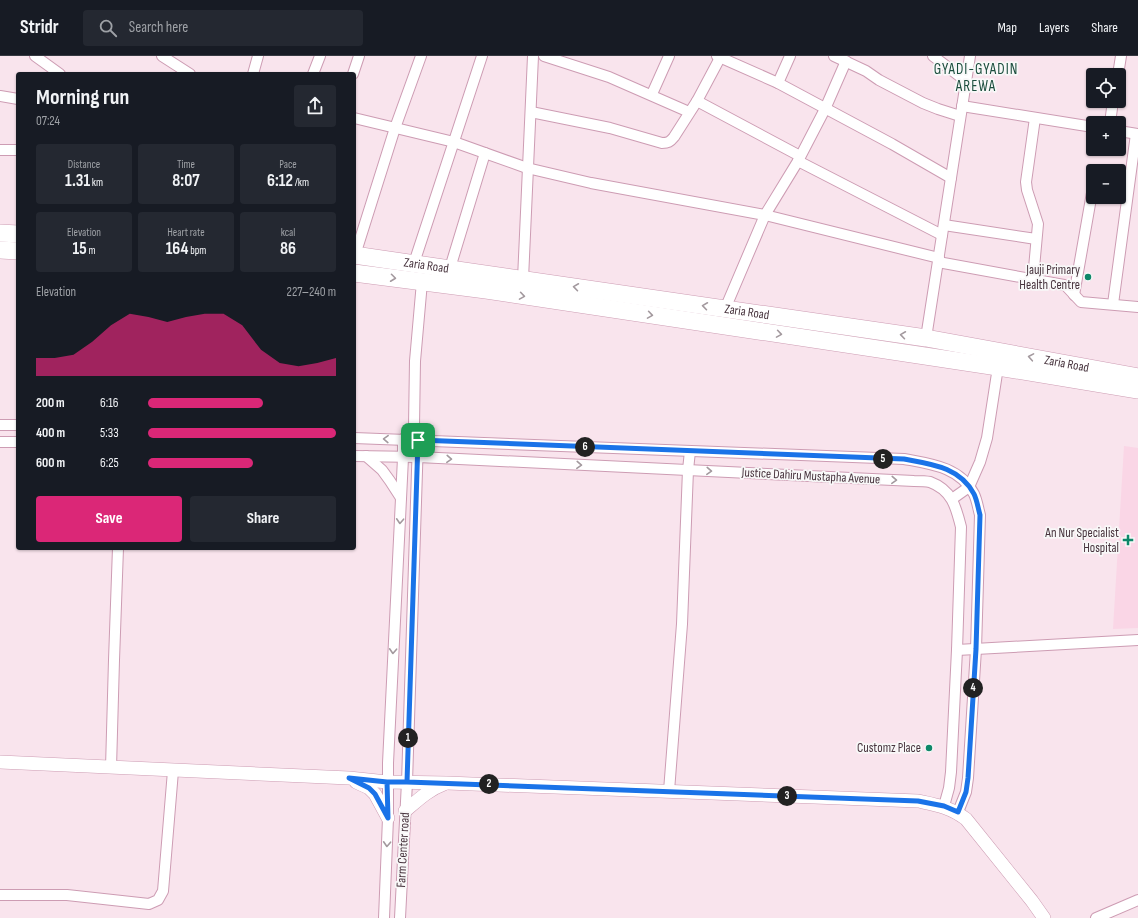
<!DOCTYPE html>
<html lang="en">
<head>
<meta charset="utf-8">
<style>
  body { margin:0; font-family:"Sofia Sans Condensed",sans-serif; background:#242831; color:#f1f3f6; height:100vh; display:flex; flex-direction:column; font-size:15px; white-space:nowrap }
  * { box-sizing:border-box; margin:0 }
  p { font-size:13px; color:#9ea1a6 }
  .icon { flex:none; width:22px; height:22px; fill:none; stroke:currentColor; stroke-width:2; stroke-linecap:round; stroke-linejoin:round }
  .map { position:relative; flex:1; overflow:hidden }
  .side { position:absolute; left:16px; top:16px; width:340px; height:478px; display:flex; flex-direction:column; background:#171b24; border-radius:4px; box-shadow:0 1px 3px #0004 }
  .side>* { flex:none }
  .tools { position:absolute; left:1086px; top:12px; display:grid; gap:8px }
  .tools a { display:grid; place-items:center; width:40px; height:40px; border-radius:4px; background:#171b24; box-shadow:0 1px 3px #0004; font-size:20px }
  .pin { position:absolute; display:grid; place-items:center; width:34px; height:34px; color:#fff; margin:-17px; border-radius:8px; box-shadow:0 2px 6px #0006 }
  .km { position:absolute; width:20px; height:20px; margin:-10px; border-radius:50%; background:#222; color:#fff; font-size:11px; line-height:20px; text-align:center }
  .round { display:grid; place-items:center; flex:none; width:42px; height:42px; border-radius:4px; background:#242831 }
  .overview { display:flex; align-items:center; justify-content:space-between; height:68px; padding:0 20px }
  h1 { font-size:22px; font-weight:700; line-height:30px }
  .figures { display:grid; grid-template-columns:repeat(3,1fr); gap:6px; height:68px; padding:4px 20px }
  .figures div { display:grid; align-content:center; border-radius:4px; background:#242831; text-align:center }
  .figures b { font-size:17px; font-weight:700 }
  .figures small { font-size:11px; font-weight:400 }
  .figures p { font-size:11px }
  .chart { height:112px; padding:8px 20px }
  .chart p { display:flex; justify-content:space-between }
  .chart svg { width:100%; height:72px; margin-top:4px; fill:#db2777; opacity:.7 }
  .action { display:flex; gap:8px; margin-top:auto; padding:8px 20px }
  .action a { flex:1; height:46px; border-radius:4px; background:#db2777; color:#fff; font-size:16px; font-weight:700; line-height:46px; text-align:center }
  .action a+a { background:#242831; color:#f1f3f6 }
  ul { padding:0 20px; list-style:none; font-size:13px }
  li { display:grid; grid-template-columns:64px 48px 1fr; align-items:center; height:30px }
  li i { height:10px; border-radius:5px; background:#db2777 }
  header { display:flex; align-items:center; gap:24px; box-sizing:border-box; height:56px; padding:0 20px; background:#171b24; border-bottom:1px solid #363941 }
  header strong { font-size:19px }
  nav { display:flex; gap:22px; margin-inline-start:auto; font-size:14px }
  .search { width:280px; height:36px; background:#242831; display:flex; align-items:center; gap:10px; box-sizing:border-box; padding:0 14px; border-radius:4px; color:#9ea1a6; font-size:15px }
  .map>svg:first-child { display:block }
  .built { fill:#fad6e6 }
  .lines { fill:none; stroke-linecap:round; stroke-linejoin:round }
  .minor-casing { stroke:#cd9cb3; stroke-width:12 }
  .tertiary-casing { stroke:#cd9cb3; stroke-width:14 }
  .trunk-casing { stroke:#cd9cb3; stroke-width:18 }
  .minor { stroke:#fff; stroke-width:10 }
  .tertiary { stroke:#fff; stroke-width:13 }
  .trunk { stroke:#fff; stroke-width:17 }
  .oneway { stroke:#a3999e }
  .route-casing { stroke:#fff; stroke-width:8 }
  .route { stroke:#1a73e8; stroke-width:5 }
  .poi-dot { fill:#0e8769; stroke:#f8f8f8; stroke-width:1.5 }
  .labels { text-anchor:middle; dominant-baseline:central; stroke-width:3.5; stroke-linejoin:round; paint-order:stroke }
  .street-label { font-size:13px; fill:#47333d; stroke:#f8f8f8 }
  .poi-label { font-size:13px; fill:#47333d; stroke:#f8f8f8; text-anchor:end }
  .quarter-label { font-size:15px; letter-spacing:1px; fill:#1c4e3e; stroke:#f8f8f8 }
</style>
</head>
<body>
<header>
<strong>Stridr</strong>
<div class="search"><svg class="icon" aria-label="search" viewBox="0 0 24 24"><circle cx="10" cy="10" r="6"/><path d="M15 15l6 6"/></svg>Search here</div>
<nav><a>Map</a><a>Layers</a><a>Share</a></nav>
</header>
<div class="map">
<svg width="1138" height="862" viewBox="0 0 1138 862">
  <rect width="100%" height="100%" fill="#f9e4ed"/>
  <polygon class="built" points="1124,390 1138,392 1138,572 1113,573"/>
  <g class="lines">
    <defs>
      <g id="minor">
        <polyline points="35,0 60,18"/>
        <polyline points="162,0 190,18"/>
        <polyline points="544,0 609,21 689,56"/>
        <polyline points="717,0 778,27 892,88 951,122"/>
        <polyline points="834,0 866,15 879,24 923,47 938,53 960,60"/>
        <polyline points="933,0 966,25"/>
        <polyline points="253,18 258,0"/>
        <polyline points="313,18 320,0"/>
        <polyline points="353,18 359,0"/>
        <polyline points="1118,19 1121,0"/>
        <polyline points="778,27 790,0"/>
        <polyline points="652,38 669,0"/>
        <polyline points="0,40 18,43"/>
        <polyline points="697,45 800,100"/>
        <polyline points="962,50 1093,71"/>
        <path d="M531,56L610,72L662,87C668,87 670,86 674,81L697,45L721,0"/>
        <polyline points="354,62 454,86 527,112 591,127 765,159 939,202"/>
        <polyline points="1110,67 1113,45"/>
        <polyline points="1119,75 1138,78"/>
        <polyline points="0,94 18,94"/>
        <polyline points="798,105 942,179"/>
        <polyline points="944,169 1036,183"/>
        <polyline points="355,199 395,72 421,0"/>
        <polyline points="938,206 1064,229 1066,230 1081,246 1138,251"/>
        <polyline points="414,207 482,0"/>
        <polyline points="450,212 485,97"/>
        <polyline points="523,223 533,0"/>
        <polyline points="1033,223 1038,168 1027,134 1026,126 1035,62"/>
        <polyline points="1074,239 1093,131"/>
        <polyline points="1113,248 1136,78"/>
        <polyline points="725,253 765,159 798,105 825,53 846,5"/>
        <polyline points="926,282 970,0"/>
        <polyline points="0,369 18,369"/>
        <polyline points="414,370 415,305 422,226"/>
        <path d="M354,382L904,403C931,408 960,411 974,438C977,444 978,452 980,459L976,593L968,722L966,736L958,756"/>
        <polyline points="0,386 18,386"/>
        <path d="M354,400L418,401L914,425C919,425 925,425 930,426C952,434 956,451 961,471L957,594L951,716L949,732L944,750"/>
        <polyline points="366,400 382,414 390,425 401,442"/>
        <polyline points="952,443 969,431 980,406 987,382 998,311"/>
        <polyline points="957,594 1138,584"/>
        <polyline points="111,712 114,604 118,492"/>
        <polyline points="669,735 682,568 688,414 690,395"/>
        <polyline points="0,839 67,839 149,848 158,844 163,835 173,715"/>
        <polyline points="384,862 388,762 388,707 403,402 403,384 414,370 418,384 407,726 400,862"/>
        <polyline points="1096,862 1138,844"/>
      </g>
      <g id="tertiary">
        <path d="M0,706L349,722L387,726L447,727L918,745C937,749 950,751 966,763L1032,845L1044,862"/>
        <polyline points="356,726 369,732 375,738 388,762"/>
        <path d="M405,755C418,744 428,734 444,728"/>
      </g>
      <g id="trunk">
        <polyline points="0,177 18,178"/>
        <polyline points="0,194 18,195"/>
        <path id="s1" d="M354,199L926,282L1138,321"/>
        <polyline points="354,217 486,234 998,311 1138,334"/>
      </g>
    </defs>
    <use href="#minor" class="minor-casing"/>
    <use href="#tertiary" class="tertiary-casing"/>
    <use href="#trunk" class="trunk-casing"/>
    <use href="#minor" class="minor"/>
    <use href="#tertiary" class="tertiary"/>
    <use href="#trunk" class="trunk"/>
  </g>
  <defs><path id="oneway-chevron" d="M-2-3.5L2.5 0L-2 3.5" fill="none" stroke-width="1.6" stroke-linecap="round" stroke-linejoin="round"/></defs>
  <g class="oneway">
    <use href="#oneway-chevron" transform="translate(393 222) rotate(7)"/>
    <use href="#oneway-chevron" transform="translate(576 231) rotate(-172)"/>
    <use href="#oneway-chevron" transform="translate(522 240) rotate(9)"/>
    <use href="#oneway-chevron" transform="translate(705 250) rotate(-172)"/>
    <use href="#oneway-chevron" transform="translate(650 259) rotate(9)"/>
    <use href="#oneway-chevron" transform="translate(779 278) rotate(9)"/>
    <use href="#oneway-chevron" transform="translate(903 279) rotate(-172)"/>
    <use href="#oneway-chevron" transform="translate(1031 301) rotate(-170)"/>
    <use href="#oneway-chevron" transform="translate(386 383) rotate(-178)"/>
    <use href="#oneway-chevron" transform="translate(449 403) rotate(3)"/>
    <use href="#oneway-chevron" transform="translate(579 409) rotate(3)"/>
    <use href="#oneway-chevron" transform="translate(709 415) rotate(3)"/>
    <use href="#oneway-chevron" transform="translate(894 424) rotate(3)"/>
    <use href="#oneway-chevron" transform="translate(400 465) rotate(93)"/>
    <use href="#oneway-chevron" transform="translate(393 595) rotate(93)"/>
    <use href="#oneway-chevron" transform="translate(387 788) rotate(93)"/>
  </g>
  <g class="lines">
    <defs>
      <path id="route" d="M418,384L407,726H387L349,722L369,732L375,738L388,762L387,726H407L918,745L944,750L958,756L966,736L968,722L976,593L980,459C978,452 977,444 974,438C960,411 931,408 904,403L418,384"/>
    </defs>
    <use href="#route" class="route-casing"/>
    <use href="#route" class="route"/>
  </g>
  <g class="poi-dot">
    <circle cx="1088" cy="221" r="4"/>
    <path d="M1126 478h4v4h4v4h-4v4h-4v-4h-4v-4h4z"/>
    <circle cx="929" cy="692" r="4"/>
  </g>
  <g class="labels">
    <g class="street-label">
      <text stroke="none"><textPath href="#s1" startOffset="73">Zaria Road</textPath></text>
      <text stroke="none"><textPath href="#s1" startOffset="397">Zaria Road</textPath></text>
      <text stroke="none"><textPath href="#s1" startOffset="721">Zaria Road</textPath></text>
      <text transform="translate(811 420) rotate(3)">Justice Dahiru Mustapha Avenue</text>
      <text transform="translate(403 794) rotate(-87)">Farm Center road</text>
    </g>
    <g class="poi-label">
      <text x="1080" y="214">Jauji Primary<tspan x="1080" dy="15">Health Centre</tspan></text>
      <text x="1119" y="477">An Nur Specialist<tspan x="1119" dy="15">Hospital</tspan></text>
      <text x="921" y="692">Customz Place</text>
    </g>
    <g class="quarter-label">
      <text x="976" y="13">GYADI-GYADIN<tspan x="976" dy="17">AREWA</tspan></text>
    </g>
  </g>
</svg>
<div class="tools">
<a><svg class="icon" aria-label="locate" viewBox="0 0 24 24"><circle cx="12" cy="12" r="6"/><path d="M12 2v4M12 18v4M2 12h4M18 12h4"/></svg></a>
<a>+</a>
<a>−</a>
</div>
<div class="pin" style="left:418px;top:384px;background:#1e9e55"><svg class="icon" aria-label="arrive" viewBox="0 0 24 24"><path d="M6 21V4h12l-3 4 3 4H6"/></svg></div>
<b class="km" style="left:408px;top:682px">1</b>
<b class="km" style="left:489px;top:728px">2</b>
<b class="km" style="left:787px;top:740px">3</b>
<b class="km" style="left:973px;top:632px">4</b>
<b class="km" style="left:883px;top:403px">5</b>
<b class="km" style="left:585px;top:391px">6</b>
<section class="side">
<div class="overview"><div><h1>Morning run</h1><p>07:24</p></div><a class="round"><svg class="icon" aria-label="share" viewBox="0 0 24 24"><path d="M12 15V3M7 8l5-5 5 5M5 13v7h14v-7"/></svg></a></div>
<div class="figures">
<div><p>Distance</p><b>1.31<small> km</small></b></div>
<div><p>Time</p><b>8:07</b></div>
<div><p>Pace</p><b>6:12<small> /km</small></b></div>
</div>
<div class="figures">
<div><p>Elevation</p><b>15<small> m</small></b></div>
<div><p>Heart rate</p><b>164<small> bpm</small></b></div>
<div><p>kcal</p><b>86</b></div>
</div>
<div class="chart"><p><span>Elevation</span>227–240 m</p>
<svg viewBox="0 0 160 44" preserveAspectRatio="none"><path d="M0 44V33L10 33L20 31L30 23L40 13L50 6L60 8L70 11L80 8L90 6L100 6L110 13L120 28L130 36L140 38L150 36L160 33V44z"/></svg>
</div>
<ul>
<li><b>200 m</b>6:16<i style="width:61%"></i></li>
<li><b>400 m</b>5:33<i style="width:100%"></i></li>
<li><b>600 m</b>6:25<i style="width:56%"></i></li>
</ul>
<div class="action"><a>Save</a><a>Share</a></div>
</section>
</div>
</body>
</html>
